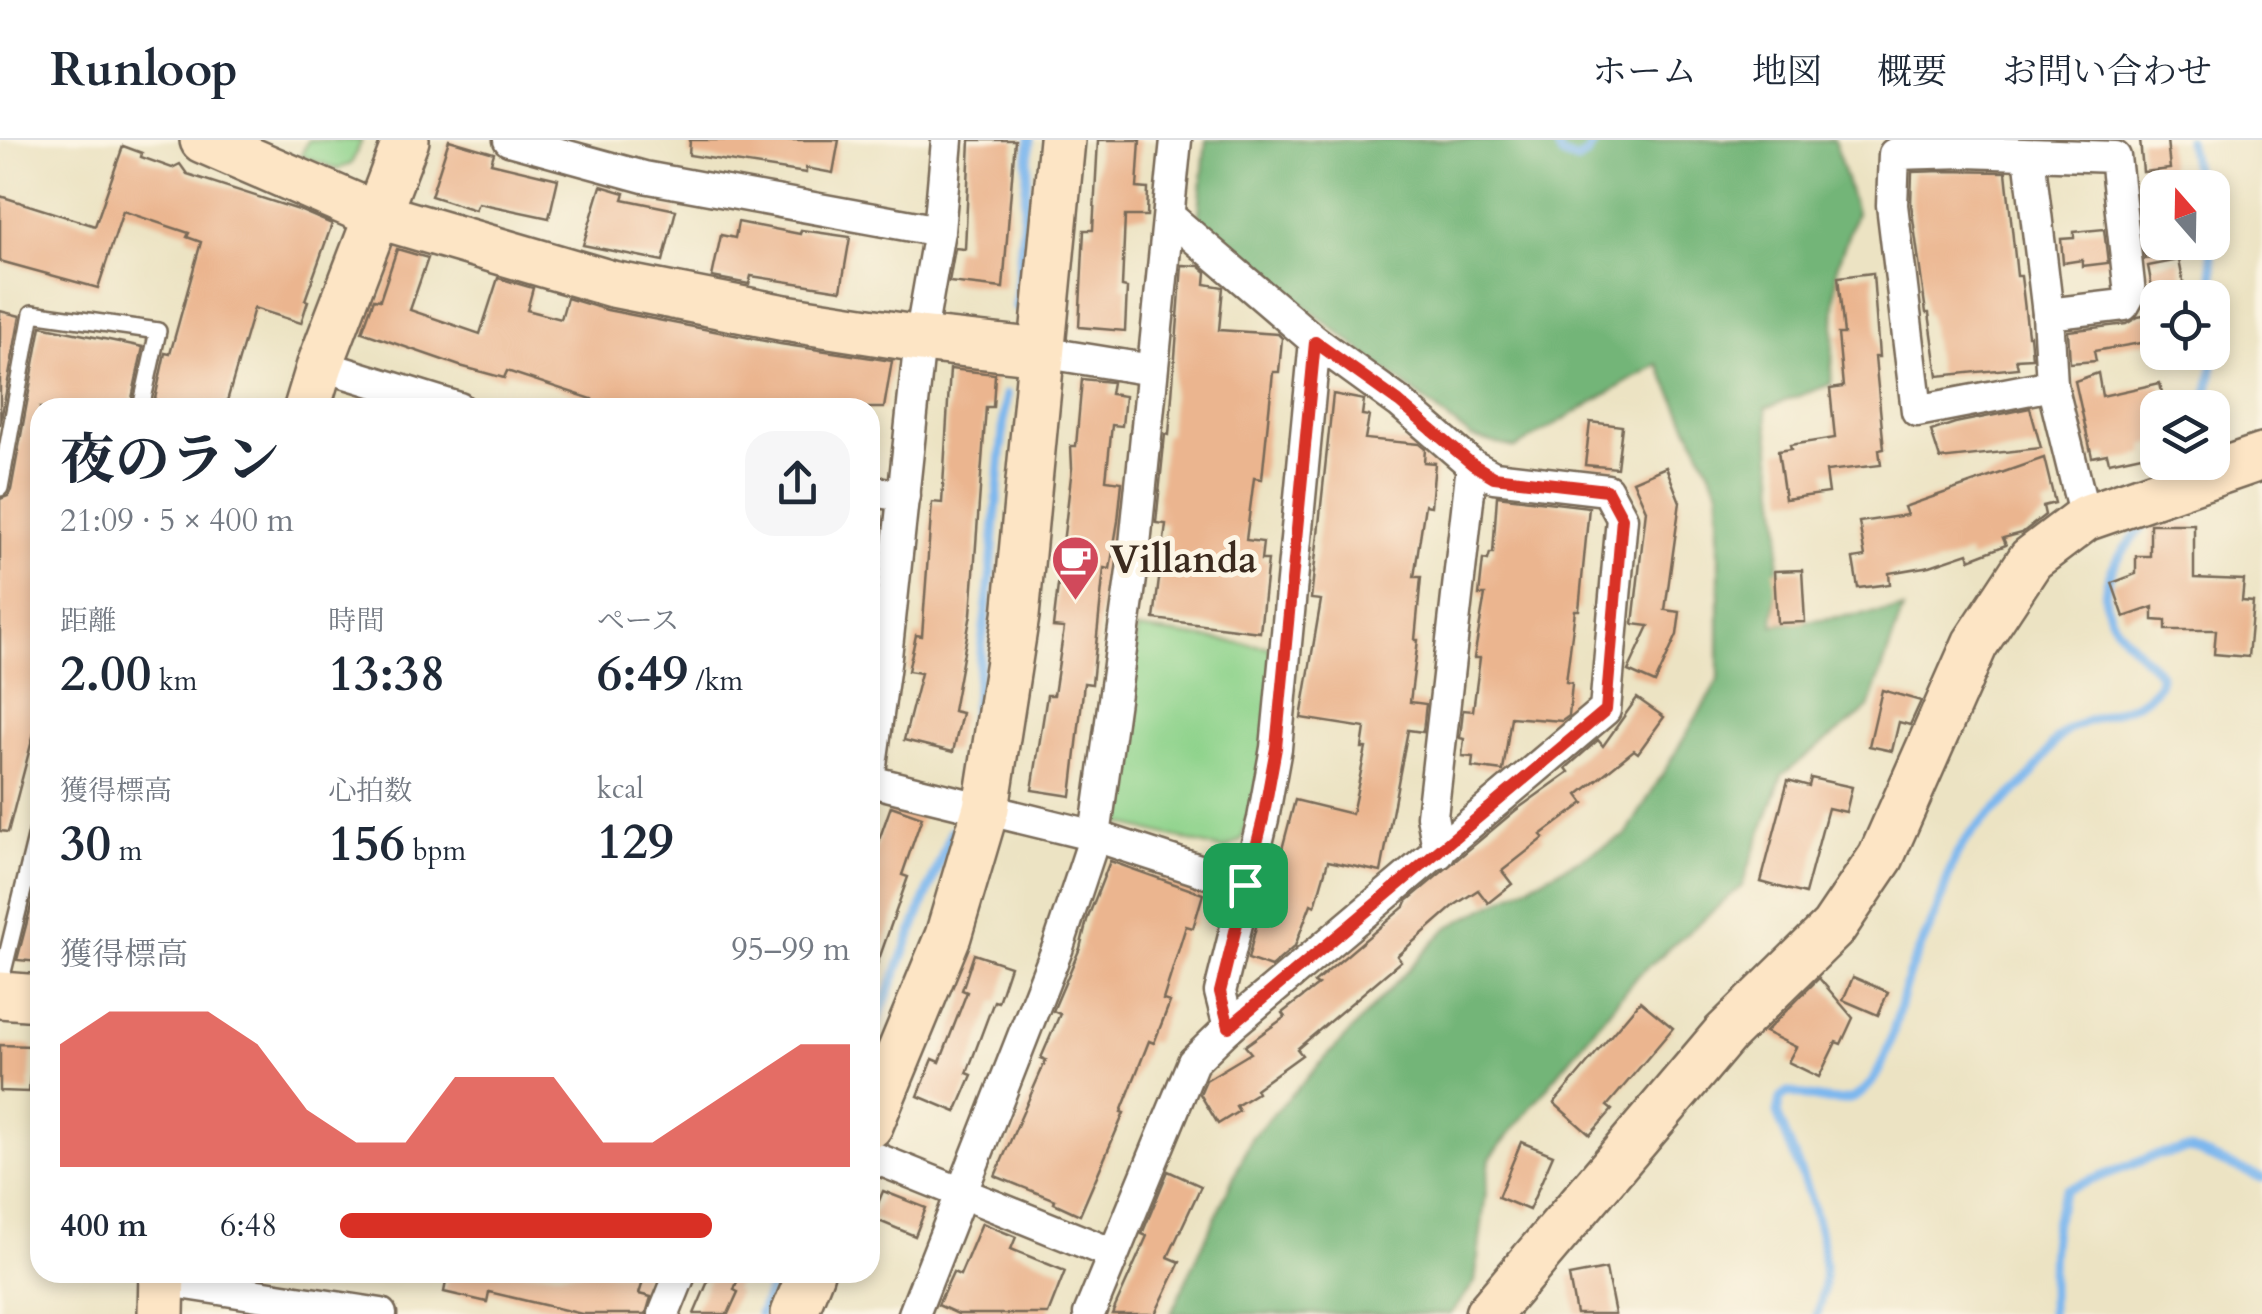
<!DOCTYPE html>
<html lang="ja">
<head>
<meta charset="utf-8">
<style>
  body { margin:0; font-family:Cardo,"Noto Serif JP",serif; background:#f6f6f7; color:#1f2937; height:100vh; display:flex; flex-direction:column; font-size:38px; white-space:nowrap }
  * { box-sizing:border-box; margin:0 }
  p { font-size:32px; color:#747a83 }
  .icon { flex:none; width:55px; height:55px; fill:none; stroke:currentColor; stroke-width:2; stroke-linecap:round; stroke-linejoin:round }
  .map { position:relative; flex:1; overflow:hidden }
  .sheet { position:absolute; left:30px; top:258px; width:850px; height:885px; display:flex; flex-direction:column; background:#fff; border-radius:30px; box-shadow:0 5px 15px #0003 }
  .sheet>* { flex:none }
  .needle { width:65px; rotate:340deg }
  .controls { position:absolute; left:2140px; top:30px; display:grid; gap:20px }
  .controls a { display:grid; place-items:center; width:90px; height:90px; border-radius:20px; background:#fff; box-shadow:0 5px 15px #0003; font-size:50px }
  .pin { position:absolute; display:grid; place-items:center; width:85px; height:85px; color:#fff; margin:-42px; border-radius:20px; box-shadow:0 5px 15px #0006 }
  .round { display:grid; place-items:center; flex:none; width:105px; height:105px; border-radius:30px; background:#f6f6f7 }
  .overview { display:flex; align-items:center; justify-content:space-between; height:170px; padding:0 30px }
  h1 { font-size:55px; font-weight:700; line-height:75px }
  .stats { display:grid; grid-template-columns:repeat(3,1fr); gap:15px; height:170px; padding:10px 30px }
  .stats div { display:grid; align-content:center }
  .stats b { font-size:50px; font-weight:700 }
  .stats small { font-size:28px; font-weight:400 }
  .stats p { font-size:28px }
  .chart { height:280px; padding:20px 30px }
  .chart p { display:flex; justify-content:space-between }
  .chart svg { width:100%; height:180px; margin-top:10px; fill:#d93025; opacity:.7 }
  ul { padding:0 30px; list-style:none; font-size:32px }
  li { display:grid; grid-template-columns:160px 120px 1fr; align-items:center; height:75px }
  li i { height:25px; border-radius:12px; background:#d93025 }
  header { display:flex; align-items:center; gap:60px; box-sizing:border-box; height:140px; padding:0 50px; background:#fff; border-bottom:2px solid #e0e1e3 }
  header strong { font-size:48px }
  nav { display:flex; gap:55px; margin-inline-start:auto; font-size:35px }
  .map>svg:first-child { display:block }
  .green { fill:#8fd38c; stroke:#657e55; stroke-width:2.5 }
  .forest { fill:#73b578; stroke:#57704b; stroke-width:2.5 }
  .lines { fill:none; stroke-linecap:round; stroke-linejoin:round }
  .stream { stroke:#7db7ee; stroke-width:9 }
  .building { fill:#ebb58f }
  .lane-casing { stroke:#796b58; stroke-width:20 }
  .street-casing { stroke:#796b58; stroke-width:35 }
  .secondary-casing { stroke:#796b58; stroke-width:50 }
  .lane { stroke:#fff; stroke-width:15 }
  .street { stroke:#fff; stroke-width:30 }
  .secondary { stroke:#fde5c5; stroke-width:45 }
  .route-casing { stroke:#fff; stroke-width:20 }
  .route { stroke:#d93025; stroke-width:12 }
  .labels { text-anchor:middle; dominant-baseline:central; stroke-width:10; stroke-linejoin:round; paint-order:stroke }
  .poi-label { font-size:38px; font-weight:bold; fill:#3b2a1e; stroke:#fcf5e5; text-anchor:start }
</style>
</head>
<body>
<header>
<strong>Runloop</strong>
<nav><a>ホーム</a><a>地図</a><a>概要</a><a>お問い合わせ</a></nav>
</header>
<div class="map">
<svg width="2262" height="1174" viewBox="0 0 2262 1174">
  <rect width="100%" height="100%" fill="#fcf5e5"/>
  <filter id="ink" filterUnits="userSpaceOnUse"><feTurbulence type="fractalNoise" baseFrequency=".01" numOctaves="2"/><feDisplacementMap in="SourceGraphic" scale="20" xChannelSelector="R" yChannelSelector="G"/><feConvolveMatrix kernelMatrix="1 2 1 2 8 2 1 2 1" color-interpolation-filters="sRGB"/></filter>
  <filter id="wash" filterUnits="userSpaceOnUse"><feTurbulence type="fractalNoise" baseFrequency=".0048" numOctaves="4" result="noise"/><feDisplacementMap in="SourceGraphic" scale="40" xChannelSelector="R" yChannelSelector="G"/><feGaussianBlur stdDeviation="2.25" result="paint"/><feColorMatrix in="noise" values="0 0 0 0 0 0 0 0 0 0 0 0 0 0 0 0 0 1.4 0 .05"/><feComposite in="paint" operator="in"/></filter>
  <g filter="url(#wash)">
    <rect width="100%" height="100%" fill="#ece3c3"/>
    <g class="green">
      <polygon points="308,0 362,0 351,24 338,29 301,16"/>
      <polygon points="1137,489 1278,508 1266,609 1242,699 1224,710 1115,682 1106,670 1125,598"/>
    </g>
    <polygon class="forest" points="1206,0 1834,0 1856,73 1837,126 1831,244 1766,268 1781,391 1773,485 1903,469 1869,568 1782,635 1742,746 1636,837 1490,1018 1475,1142 1451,1174 1171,1174 1252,997 1447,788 1626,695 1719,540 1719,350 1658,224 1515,308 1471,297 1198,82"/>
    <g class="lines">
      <g class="stream">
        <polyline points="1554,0 1562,15 1577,21 1587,14 1596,0"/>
        <polyline points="2188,0 2198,48"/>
        <polyline points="1016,167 1030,0"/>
        <path d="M2202,268C2222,215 2217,157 2209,102"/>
        <polyline points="961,635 970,603 991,430 1006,255"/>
        <polyline points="870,900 952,690"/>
        <polyline points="760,1174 777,1132"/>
        <path d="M1817,1174C1841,1112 1799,1032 1777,973L1780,959L1788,952C1807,956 1837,966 1855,957C1889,940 1897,867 1909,834C1917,813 1928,793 1937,771C1945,751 1949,726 1961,707C1979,680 2008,662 2030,637C2042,622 2052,601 2068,590C2091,574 2160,569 2160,534C2145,517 2125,501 2113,482C2088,440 2130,405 2153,373"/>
        <path d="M2051,1174C2052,1133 2047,1088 2066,1050L2154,1016L2190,1009L2262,1038"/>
      </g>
    </g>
    <g id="blocks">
      <g class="building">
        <polygon points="449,0 494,13 491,23 558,39 549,78 478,63 475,70 431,56"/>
        <polygon points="690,0 839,0 833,33 806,28 806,33 689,15"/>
        <polygon points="970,0 1015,0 1003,148 949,142 955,108 965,109"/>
        <polygon points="1098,0 1140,0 1137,48 1148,49 1147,76 1125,76 1122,147 1127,148 1125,191 1079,187 1084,90 1093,90"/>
        <polygon points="2140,0 2167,0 2170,29 2143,32"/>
        <polygon points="123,6 142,13 141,17 172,28 180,24 187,34 299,70 332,84 305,160 308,161 301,183 254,168 225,268 153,268 165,213 170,214 201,102 187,97 189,93 123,71 98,148 0,121 0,56 95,86"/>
        <polygon points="1943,31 2006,32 2017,136 2021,136 2028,195 2030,195 2032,218 2016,219 2018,228 1938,236 1929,173 1926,173 1911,64 1912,32"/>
        <polygon points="601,46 625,53 623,59 676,70 663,121 583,105"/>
        <polygon points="738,82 800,94 801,90 850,97 841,150 751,136 749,144 712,137 721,95 735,98"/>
        <polygon points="2158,83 2158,118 2145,119 2141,85"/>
        <polygon points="2104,89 2108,123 2082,126 2082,120 2063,123 2061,99 2074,98 2074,92"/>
        <polygon points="397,109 428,118 410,170 480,194 498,138 533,148 527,170 561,179 567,158 607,170 780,204 892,221 884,268 590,268 592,259 507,231 504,238 460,226 362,192 374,159 380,160"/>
        <polygon points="2179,120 2185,151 2154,158 2148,126"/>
        <polygon points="1182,125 1199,126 1206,132 1205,144 1223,147 1219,190 1278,194 1282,198 1279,232 1273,232 1262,339 1254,338 1246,400 1263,402 1261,420 1268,420 1260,492 1154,479 1166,384 1156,383 1165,294 1169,295"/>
        <polygon points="1873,133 1879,217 1875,217 1884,309 1879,310 1881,325 1826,331 1829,353 1785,359 1778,311 1791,309 1790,305 1835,298 1830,249 1843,247 1838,194 1844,194 1838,137"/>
        <polygon points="0,171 20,176 0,285"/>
        <polygon points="2158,173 2158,200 2094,211 2096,221 2070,223 2068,191 2126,184 2138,177"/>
        <polygon points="41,186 143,207 130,268 40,268 40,570 8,692 0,691 0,359 8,356 11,350"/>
        <polygon points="950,229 995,234 993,267 986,267 971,474 953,571 962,573 953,612 904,600 921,533 908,531 916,495 922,496 932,362 942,363"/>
        <polygon points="2098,233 2102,256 2160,243 2165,268 2158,268 2158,302 2144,305 2146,314 2109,322 2107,314 2092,317 2075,241"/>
        <polygon points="1082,239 1112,242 1110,254 1125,256 1122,286 1112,285 1106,340 1122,342 1118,381 1110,429 1104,428 1092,544 1084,543 1071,656 1032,650 1047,555 1054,555 1064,488 1053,487 1072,328 1071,306 1076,306"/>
        <polygon points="1333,254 1364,260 1362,275 1369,276 1365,299 1419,304 1425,309 1424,322 1435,323 1431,366 1425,365 1414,437 1421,437 1415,500 1418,500 1410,562 1426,564 1423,592 1408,590 1381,732 1328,721 1315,766 1311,764 1295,806 1271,827 1248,819 1262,763 1272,735 1269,734 1276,712 1281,713 1295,660 1352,674 1366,608 1362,608 1365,588 1301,578 1321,460 1311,459"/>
        <polygon points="2030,268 2041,308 1940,319 1931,291 1955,283"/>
        <polygon points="1590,282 1622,286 1617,328 1585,325"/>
        <polygon points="2044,318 2055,363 2043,366 2045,375 2022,393 2003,398 2006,405 1970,419 1968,413 1930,426 1889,433 1890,444 1858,448 1853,419 1865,417 1859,382 1907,375 1904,367"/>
        <polygon points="1666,327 1680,362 1665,470 1680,472 1677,495 1655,543 1628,531 1649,486 1633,484 1646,370 1633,341"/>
        <polygon points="1497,356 1589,367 1579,470 1575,470 1566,542 1572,543 1569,576 1562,581 1511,577 1503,631 1472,627 1473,617 1462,616 1464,599 1460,598 1463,570 1473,571 1480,518 1474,518 1485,455 1479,455 1483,419 1488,420 1490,413 1493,413"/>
        <polygon points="2150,384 2194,384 2194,438 2244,440 2242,461 2253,462 2248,517 2214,514 2216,490 2166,490 2166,481 2153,480 2153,467 2124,477 2112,443 2136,434 2136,416 2150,416"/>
        <polygon points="1802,430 1805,482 1777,483 1774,431"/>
        <polygon points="1882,550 1921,561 1910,585 1899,582 1892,611 1869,606"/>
        <polygon points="1637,558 1664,577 1638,613 1634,610 1578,655 1584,663 1541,695 1544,698 1502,731 1512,744 1488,763 1478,750 1455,765 1397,816 1401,821 1297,909 1302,915 1255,949 1257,953 1236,966 1239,971 1218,984 1200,954 1206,940 1251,913 1245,906 1285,877 1282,873 1318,845 1314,843 1405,766 1407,761 1516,670 1569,632 1566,628 1598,600 1603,606"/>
        <polygon points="1811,638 1852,647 1846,672 1828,668 1805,754 1761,742 1788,640 1809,646"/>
        <polygon points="891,666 922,677 902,735 908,737 873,836 870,835 870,725"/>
        <polygon points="1110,721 1203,754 1193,788 1186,786 1163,860 1170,862 1154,903 1149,901 1121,972 1124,973 1080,1075 1054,1063 1055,1060 995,1036 1046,920 1041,918 1060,874 1053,871 1080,808 1087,780"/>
        <polygon points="35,751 40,751 40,822 17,820"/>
        <polygon points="974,814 1010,826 998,862 994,861 967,933 972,935 956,972 918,956 933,919 940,922 967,852 962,850"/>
        <polygon points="1853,837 1888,852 1878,875 1843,860"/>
        <polygon points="1819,838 1853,878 1841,904 1836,902 1819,937 1788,922 1796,907 1765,892"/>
        <polygon points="1640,861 1673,888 1607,966 1612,970 1590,995 1554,963"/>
        <polygon points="0,905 32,906 29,952 0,951"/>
        <polygon points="1521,1002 1553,1015 1529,1070 1498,1057"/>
        <polygon points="1168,1031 1201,1046 1168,1117 1180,1122 1155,1174 1112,1174 1147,1096 1142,1094"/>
        <polygon points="883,1051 926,1068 915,1096 872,1078"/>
        <polygon points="982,1083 1016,1097 1011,1109 1065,1131 1048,1174 958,1174 938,1165 953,1132 960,1135"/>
        <polygon points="1606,1129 1615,1174 1576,1174 1569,1136"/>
        <polygon points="448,1132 646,1132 639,1154 651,1157 646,1174 582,1174 489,1152 487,1162 444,1152"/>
        <polygon points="716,1132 738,1139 734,1150 738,1152 728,1174 694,1174 709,1139 713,1140"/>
      </g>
    </g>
  </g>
  <g filter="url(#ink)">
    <use href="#blocks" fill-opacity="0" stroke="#796b58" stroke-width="2.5"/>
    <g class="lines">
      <defs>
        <g id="lane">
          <polyline points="0,348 32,173 158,191 141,268"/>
          <polyline points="0,844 40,681"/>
        </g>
        <g id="street">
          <polyline points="509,0 644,37 939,91"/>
          <polyline points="2029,15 2048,174 2052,245 2085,378"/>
          <polyline points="2048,174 2124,165 2130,154 2115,17 1966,12 1894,14 1892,65 1917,271 2052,245"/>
          <polyline points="1041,212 1152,230"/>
          <polyline points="320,225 459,268"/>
          <polyline points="870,351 904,356"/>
          <polyline points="870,632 886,517 920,199 939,91 947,0"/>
          <polyline points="870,641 1095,696 1245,745"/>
          <polyline points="1439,713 1432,676 1472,325"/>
          <polyline points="1229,887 1220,852 1263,679 1276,608 1315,201"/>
          <polyline points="870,1016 1113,1114"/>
          <polyline points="161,1140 381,1174"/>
          <polyline points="664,1174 681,1132"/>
          <polyline points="914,1174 1058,807 1095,696 1133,424 1176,0"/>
          <polyline points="1089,1174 1193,922 1229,887 1605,570 1622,378 1607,350 1494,337 1472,325 1399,262 1315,201 1170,77"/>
        </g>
        <g id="secondary">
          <polyline points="203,0 376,75 612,144 785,178 920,199 1041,212"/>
          <polyline points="307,268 320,225 406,0"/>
          <polyline points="0,855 40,858"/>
          <polyline points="870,985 948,796 986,668 1016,476 1062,0"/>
          <polyline points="161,1174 162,1132"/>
          <polyline points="794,1174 811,1132"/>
          <polyline points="1488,1174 1725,894 1833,788 1881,717 1975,504 2031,419 2085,378 2262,317"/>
        </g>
      </defs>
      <use href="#lane" class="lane-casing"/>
      <use href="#street" class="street-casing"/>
      <use href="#secondary" class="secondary-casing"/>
      <use href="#lane" class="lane"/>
      <use href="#street" class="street"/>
      <use href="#secondary" class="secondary"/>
    </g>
  </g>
  <g class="lines" filter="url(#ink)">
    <defs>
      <polygon id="route" points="1315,202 1399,262 1472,324 1494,337 1607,350 1622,378 1606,570 1229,887 1220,852 1263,679 1276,608"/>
    </defs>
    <use href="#route" class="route-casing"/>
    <use href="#route" class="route"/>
  </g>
  <defs>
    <symbol id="cafe-pin" viewBox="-11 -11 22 30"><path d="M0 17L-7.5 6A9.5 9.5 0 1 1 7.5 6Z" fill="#d1495b" stroke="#fcf5e5"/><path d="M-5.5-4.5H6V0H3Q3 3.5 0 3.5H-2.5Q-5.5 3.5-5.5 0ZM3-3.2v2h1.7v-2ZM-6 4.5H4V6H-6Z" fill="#fff"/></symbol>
  </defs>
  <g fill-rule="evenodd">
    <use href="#cafe-pin" x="1048" y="392" width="55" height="75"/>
  </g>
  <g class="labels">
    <g class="poi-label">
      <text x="1110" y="420">Villanda</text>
    </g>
  </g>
</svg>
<div class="controls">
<a><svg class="needle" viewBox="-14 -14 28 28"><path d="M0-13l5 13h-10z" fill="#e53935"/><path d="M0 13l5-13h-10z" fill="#747a83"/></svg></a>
<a><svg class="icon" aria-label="locate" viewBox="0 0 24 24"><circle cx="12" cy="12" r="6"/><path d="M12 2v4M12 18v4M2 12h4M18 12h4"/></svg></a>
<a><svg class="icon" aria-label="layers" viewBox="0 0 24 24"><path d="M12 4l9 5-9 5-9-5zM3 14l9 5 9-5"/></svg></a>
</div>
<div class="pin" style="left:1245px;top:745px;background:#1e9e55"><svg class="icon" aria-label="arrive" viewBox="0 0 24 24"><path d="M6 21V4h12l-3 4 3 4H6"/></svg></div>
<section class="sheet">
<div class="overview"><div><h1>夜のラン</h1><p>21:09 · 5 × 400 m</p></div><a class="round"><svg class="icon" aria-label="share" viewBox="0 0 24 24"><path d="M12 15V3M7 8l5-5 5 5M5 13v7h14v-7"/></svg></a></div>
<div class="stats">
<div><p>距離</p><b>2.00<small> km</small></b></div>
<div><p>時間</p><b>13:38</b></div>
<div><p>ペース</p><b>6:49<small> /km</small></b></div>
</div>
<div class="stats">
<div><p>獲得標高</p><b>30<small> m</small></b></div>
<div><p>心拍数</p><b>156<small> bpm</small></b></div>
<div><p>kcal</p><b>129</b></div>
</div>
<div class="chart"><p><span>獲得標高</span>95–99 m</p>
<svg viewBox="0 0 160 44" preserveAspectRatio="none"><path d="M0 44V14L10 6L20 6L30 6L40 14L50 30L60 38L70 38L80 22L90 22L100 22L110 38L120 38L130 30L140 22L150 14L160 14V44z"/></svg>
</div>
<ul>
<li><b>400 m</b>6:48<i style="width:73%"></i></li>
</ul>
</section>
</div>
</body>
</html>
